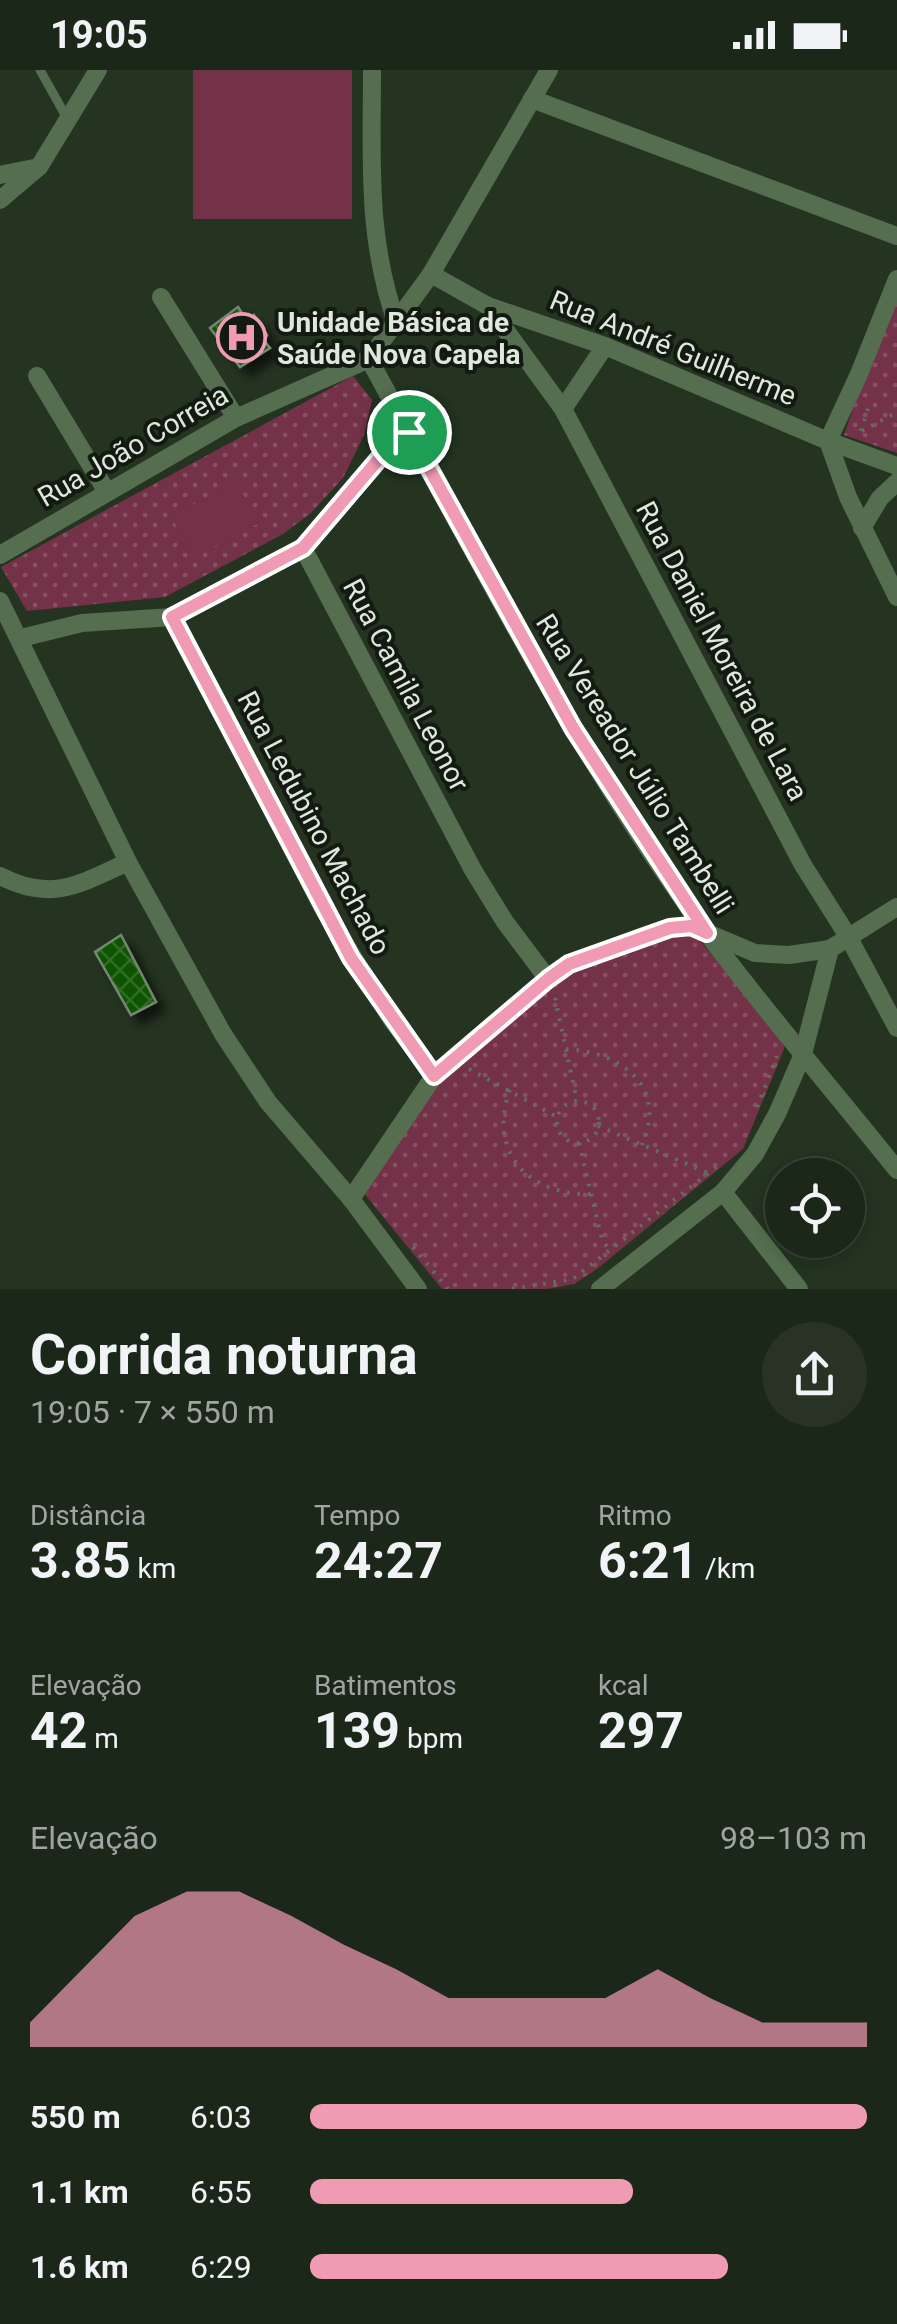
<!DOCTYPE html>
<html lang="pt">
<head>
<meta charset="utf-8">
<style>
  body { margin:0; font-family:Roboto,sans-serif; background:#283326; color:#f1f3f6; height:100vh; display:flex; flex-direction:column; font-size:38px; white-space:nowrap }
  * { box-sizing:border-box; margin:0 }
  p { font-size:32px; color:#a0a5a2 }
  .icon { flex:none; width:55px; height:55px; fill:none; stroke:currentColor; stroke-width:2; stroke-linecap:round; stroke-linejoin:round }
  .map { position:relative; height:1219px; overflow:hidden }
  .drawer { display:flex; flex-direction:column; background:#1b2719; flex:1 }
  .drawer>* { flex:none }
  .buttons { position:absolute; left:765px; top:1088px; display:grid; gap:20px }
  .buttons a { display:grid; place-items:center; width:100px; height:100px; border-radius:50%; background:#1b2719; box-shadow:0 5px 15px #0003,0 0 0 2px #394438; font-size:50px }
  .pin { position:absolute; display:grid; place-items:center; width:85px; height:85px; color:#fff; margin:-42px; border:5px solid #fff; border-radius:50%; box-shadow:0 2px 10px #0007 }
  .round { display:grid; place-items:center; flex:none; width:105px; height:105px; border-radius:52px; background:#283326 }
  .headline { display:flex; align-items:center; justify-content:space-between; height:170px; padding:0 30px }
  h1 { font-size:55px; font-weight:700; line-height:75px }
  .metrics { display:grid; grid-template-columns:repeat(3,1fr); gap:15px; height:170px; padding:10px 30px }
  .metrics div { display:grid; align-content:center }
  .metrics b { font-size:50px; font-weight:700 }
  .metrics small { font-size:28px; font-weight:400 }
  .metrics p { font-size:28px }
  .chart { height:280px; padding:20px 30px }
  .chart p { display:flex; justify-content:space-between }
  .chart svg { width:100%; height:180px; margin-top:10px; fill:#f19ab4; opacity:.7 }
  ul { padding:0 30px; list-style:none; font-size:32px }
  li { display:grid; grid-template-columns:160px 120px 1fr; align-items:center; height:75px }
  li i { height:25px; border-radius:12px; background:#f19ab4 }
  .status { display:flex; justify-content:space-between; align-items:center; height:70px; padding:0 50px; background:#1b2719; direction:ltr }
  .status svg { height:28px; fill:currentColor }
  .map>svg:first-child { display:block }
  .grass { fill:url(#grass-dots) }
  .pitch { fill:#743249 }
  .building { fill:url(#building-cross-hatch); stroke:#758772; stroke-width:2.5; filter:url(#shadow) }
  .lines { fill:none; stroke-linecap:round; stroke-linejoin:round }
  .path { stroke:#62705f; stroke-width:4; stroke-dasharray:2.5 8; stroke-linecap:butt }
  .service { stroke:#546e4f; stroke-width:9 }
  .minor { stroke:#546e4f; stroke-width:18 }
  .route-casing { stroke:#fff; stroke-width:20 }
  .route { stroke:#f19ab4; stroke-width:12 }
  .labels { text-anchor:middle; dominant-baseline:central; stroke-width:8; stroke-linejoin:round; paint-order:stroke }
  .poi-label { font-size:28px; font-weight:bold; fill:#dee8dc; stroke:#131a11; text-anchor:start }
  .street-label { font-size:28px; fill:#dee8dc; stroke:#131a11 }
</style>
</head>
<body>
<div class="status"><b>19:05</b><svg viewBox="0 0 49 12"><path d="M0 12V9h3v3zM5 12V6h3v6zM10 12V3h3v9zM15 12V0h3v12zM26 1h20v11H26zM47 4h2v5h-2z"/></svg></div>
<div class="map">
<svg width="897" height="1219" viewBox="0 0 897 1219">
  <defs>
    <pattern id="grass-dots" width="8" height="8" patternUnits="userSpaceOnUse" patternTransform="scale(2.5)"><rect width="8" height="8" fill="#743249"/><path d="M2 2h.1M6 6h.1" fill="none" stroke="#875063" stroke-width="1.8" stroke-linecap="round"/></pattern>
    <pattern id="building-cross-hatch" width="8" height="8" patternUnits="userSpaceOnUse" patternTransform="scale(2.5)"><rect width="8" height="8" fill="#0f5400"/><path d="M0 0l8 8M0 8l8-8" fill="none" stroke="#326d25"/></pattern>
    <filter id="shadow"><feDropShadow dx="9" dy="9" stdDeviation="5" flood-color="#0009"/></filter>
  </defs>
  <rect width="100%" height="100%" fill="#243421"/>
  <g class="grass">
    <polygon points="897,210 897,383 844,365"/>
    <polygon points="353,306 372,330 364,365 343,408 311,443 283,464 165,527 27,541 1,497"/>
    <polygon points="690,859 783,968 784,979 743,1079 597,1199 574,1214 547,1219 442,1219 367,1127 363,1114 447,995 550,905"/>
  </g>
  <g class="pitch">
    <rect x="193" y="0" width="159" height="149"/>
    <polygon points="237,412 258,454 193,488 171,446"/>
  </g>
  <g class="building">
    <polygon points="238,237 247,251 254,245 267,265 264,271 270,278 240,297 210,258"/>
    <polygon points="121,865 156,932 131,945 95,882"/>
  </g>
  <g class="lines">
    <g class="path">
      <polyline points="861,361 870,332"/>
      <polyline points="862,361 897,342"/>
      <polyline points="188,539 285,487"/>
      <polyline points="555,928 577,1031"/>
      <path d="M566,979C620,982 668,1015 642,1075"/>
      <polyline points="469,999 557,1047"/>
      <path d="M510,1020C487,1082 529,1126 591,1124"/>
      <circle cx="578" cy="1052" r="21"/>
      <polyline points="757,1037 777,986"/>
      <polyline points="598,1056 708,1103"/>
      <polyline points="579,1073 602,1170 611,1182"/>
      <polyline points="413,1177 448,1219"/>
      <polyline points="512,1219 573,1209 720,1094"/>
    </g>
    <polyline class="service" points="40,0 68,50"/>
    <g class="minor">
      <path d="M372,0C372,92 366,166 397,255"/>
      <polyline points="532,29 897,166"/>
      <polyline points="0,105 39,97"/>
      <polyline points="0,130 39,97 98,0"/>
      <polyline points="431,204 488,236 605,276 828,371 897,396"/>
      <polyline points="897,209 859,304 828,371 848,427 897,527"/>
      <polyline points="161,227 236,348"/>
      <polyline points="488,236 563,339 803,795 849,868 897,958"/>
      <path d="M369,289C475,483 576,684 707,863C767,944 834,1021 897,1100"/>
      <polyline points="37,306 107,422"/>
      <polyline points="563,339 605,276"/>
      <polyline points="409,362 383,384 303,478 473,800 505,852 548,909"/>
      <polyline points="862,458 880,428 897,412"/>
      <polyline points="0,485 236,348 369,289 431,204 549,0"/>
      <polyline points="0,531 128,792 223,964 268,1032 351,1129 418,1219"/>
      <polyline points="21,568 82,553 172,547 324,840 392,950 434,1006"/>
      <path d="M0,806C51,833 80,814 128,792"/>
      <polyline points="723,1122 799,1219"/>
      <polyline points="351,1129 434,1006 548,909 569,895 643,866 670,857 691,856 755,883 789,885 830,879"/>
      <polyline points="600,1219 723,1122 755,1084 777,1044 803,984 830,879 897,837"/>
    </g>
  </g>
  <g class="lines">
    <defs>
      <polygon id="route" points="409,362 573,658 707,863 691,856 670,858 569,894 548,909 434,1006 351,888 172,547 303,478 383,384"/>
    </defs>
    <use href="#route" class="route-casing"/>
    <use href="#route" class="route"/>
  </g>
  <defs>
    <symbol id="hospital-ring" viewBox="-11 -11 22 22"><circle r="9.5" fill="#131a11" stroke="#f19ab4" stroke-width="1.5"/><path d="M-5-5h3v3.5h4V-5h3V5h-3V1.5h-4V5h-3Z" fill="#f19ab4"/></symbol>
  </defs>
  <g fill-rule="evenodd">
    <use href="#hospital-ring" x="214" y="240" width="55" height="55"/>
  </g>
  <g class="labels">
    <g class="poi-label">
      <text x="277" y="252">Unidade Básica de<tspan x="277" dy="32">Saúde Nova Capela</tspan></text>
    </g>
    <g class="street-label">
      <text transform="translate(673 278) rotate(22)">Rua André Guilherme</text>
      <text transform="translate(133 376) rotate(-30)">Rua João Correia</text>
      <text transform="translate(722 581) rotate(62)">Rua Daniel Moreira de Lara</text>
      <text transform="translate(406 615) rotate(62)">Rua Camila Leonor</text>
      <text transform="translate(635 694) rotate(58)">Rua Vereador Júlio Tambelli</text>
      <text transform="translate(314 753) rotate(62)">Rua Ledubino Machado</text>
    </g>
  </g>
</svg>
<div class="buttons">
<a><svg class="icon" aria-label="locate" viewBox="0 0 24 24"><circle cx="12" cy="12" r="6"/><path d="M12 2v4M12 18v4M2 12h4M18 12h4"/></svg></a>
</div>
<div class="pin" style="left:409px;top:362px;background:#1e9e55"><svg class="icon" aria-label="arrive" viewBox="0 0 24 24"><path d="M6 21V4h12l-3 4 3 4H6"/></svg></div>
</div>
<section class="drawer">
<div class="headline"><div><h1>Corrida noturna</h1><p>19:05 · 7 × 550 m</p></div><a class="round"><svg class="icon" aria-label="share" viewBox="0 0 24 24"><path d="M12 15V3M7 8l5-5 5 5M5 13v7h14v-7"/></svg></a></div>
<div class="metrics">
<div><p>Distância</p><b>3.85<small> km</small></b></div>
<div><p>Tempo</p><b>24:27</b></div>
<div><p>Ritmo</p><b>6:21<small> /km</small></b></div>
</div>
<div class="metrics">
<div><p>Elevação</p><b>42<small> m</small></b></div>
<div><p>Batimentos</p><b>139<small> bpm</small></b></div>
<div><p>kcal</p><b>297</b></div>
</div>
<div class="chart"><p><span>Elevação</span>98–103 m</p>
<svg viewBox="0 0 160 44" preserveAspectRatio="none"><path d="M0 44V38L10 25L20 12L30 6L40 6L50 12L60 19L70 25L80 32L90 32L100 32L110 32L120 25L130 32L140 38L150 38L160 38V44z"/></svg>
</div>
<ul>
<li><b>550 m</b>6:03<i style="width:100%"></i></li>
<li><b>1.1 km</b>6:55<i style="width:58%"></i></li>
<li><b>1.6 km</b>6:29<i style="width:75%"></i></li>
</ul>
</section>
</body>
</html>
